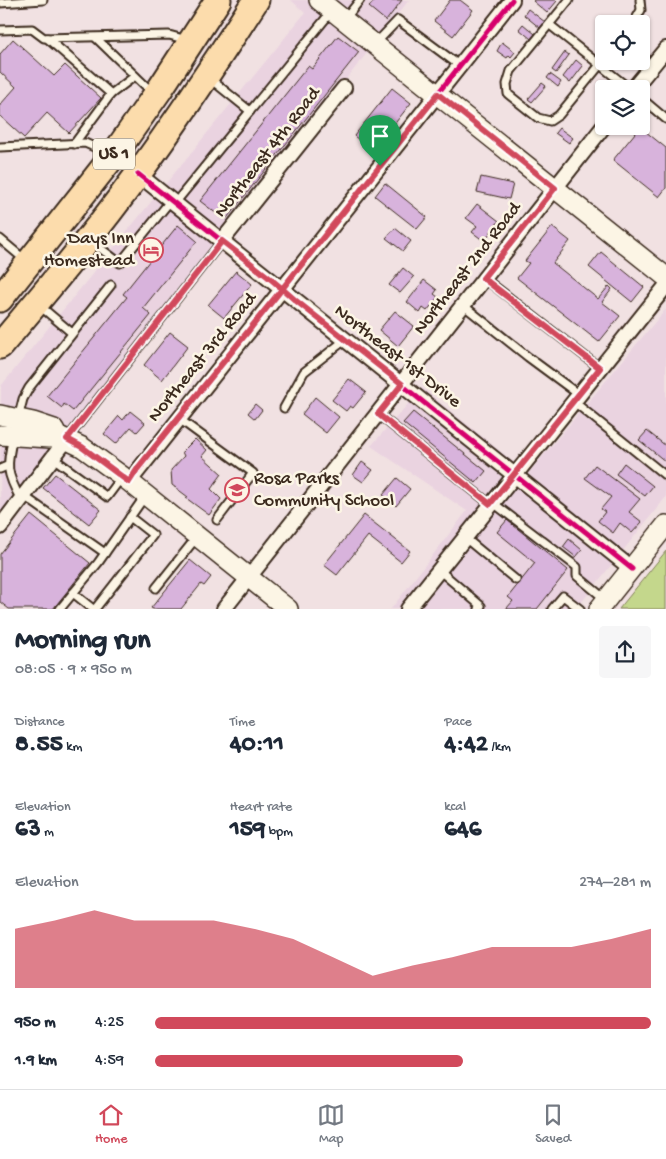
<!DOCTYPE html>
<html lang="en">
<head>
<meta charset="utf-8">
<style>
  body { margin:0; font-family:"Gochi Hand",sans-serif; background:#f6f6f7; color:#1f2937; height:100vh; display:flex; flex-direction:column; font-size:19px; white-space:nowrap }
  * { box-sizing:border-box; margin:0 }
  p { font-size:16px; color:#747a83 }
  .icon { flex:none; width:28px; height:28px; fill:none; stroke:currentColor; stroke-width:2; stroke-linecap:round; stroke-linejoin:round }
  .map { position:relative; height:609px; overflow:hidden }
  .details { display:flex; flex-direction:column; background:#fff; flex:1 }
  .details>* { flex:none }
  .buttons { position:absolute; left:595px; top:15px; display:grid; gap:10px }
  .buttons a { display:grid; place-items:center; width:55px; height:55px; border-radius:5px; background:#fff; box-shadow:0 1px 4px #0004; font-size:25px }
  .pin { position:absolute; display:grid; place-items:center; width:42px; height:42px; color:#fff; margin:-51px -21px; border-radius:50% 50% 50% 0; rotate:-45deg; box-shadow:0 0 5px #0007 }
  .pin .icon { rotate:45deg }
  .round { display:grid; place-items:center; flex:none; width:52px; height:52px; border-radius:5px; background:#f6f6f7 }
  .head { display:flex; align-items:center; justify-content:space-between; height:85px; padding:0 15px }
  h1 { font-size:28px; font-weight:800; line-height:38px }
  .metrics { display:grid; grid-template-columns:repeat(3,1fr); gap:8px; height:85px; padding:5px 15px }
  .metrics div { display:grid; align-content:center }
  .metrics b { font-size:25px; font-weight:800 }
  .metrics small { font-size:14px; font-weight:400 }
  .metrics p { font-size:14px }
  .chart { height:140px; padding:10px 15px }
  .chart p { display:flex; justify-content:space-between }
  .chart svg { width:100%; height:90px; margin-top:5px; fill:#d1495b; opacity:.7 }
  ul { padding:0 15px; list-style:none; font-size:16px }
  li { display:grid; grid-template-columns:80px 60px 1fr; align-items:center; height:38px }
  li i { height:12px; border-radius:6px; background:#d1495b }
  .tabs { display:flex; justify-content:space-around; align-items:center; height:70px; border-top:1px solid #e0e1e3; background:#fff; font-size:14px; color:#747a83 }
  .tabs a { display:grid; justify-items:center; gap:2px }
  .tabs .on { color:#d1495b }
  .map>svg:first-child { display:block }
  .built { fill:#ead3e0 }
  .green { fill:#c4d78c; stroke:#808055 }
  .building { fill:#d8b3dc; stroke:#3b2a1e }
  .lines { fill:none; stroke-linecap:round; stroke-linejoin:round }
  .lane-casing { stroke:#3b2a1e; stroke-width:11 }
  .street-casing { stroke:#3b2a1e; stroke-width:18 }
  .secondary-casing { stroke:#3b2a1e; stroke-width:22 }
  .highway-casing { stroke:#3b2a1e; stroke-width:29 }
  .lane { stroke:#fcf5e5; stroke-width:7 }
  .street { stroke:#fcf5e5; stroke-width:14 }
  .secondary { stroke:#fcf5e5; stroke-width:19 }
  .highway { stroke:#fcdcac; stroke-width:25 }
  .cycleway-casing { stroke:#fcf5e5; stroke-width:8 }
  .cycleway { stroke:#d6006c; stroke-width:5 }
  .route-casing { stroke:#fff; stroke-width:10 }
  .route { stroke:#d1495b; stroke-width:6 }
  .labels { text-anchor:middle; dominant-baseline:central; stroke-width:5; stroke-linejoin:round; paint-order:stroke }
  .shield { fill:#fcf5e5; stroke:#75675a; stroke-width:1 }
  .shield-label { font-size:18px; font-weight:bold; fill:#3b2a1e }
  .street-label { font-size:19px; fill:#3b2a1e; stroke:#fcf5e5 }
  .poi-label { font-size:19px; fill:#3b2a1e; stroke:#fcf5e5; text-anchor:end }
</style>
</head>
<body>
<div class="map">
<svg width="666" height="609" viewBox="0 0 666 609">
  <rect width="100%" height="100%" fill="#f1e1e2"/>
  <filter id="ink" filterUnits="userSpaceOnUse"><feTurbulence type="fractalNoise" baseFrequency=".02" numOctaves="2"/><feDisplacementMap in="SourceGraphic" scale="10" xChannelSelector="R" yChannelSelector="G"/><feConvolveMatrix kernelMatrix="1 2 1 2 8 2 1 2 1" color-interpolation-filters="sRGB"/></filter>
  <g filter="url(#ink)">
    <g class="built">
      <polygon points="291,0 409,0 0,515 1,386 305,13"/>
      <polygon points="666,309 666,497 576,609 391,609 467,511 371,446 422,388 528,474"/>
    </g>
    <polygon class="green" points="666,551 666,609 619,609"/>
    <g class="building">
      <polygon points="375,0 402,0 386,21 369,7"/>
      <polygon points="450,0 460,0 473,10 453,36 434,21"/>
      <polygon points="534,0 556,0 557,1 547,13 533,1"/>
      <polygon points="528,9 545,22 540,28 524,15"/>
      <polygon points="523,24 535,34 531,39 519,29"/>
      <polygon points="338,36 359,52 227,218 219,212 217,214 200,201 308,66 312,69"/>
      <polygon points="13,39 54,76 65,65 101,98 69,133 47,113 24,138 0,116 0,105 16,87 0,72 0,54"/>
      <polygon points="502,42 515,52 511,57 509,55 507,58 497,51"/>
      <polygon points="565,52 569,55 556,73 552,70"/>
      <polygon points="576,60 583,66 570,83 563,77"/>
      <polygon points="550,74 561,82 558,87 547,78"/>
      <polygon points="542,83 546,86 532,102 528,99"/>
      <polygon points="392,88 411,103 373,151 354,136"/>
      <polygon points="640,127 666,148 666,188 659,197 613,160"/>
      <polygon points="559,128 573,138 569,143 555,133"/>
      <polygon points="481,177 513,184 509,199 477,192"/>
      <polygon points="385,183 427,217 417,229 375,196"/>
      <polygon points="477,204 499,221 484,241 472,232 477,226 466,218"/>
      <polygon points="178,225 197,241 143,308 151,315 73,411 64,404 62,408 47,396 127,297 123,294"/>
      <polygon points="552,227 570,241 553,263 598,299 609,286 612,289 602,302 620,316 599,342 517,278 529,263 525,261"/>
      <polygon points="395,228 411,241 403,251 386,238"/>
      <polygon points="601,252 644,287 632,302 589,267"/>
      <polygon points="403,268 414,277 400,293 389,285"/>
      <polygon points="236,271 252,284 224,318 208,305"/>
      <polygon points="424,280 437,290 434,294 438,297 427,311 423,308 420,313 407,302"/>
      <polygon points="395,311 414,326 398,346 379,330"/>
      <polygon points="170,332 188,346 162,380 144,365"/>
      <polygon points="349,379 366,392 353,408 350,406 346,411 332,400"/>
      <polygon points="315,397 339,417 326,433 302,414"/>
      <polygon points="255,404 262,410 255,419 248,413"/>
      <polygon points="130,411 145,423 137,432 131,427 116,444 104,434 119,416 123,420"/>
      <polygon points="413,412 486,471 476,483 403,423"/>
      <polygon points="647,431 666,446 666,462 639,440"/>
      <polygon points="195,439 207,450 202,456 222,474 211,489 221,499 209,515 186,498 188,497 172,485 171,470 184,456 182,452"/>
      <polygon points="362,462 373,470 363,482 353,475"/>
      <polygon points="624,463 653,486 645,496 616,474"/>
      <polygon points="595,465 640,499 629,512 642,522 632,533 620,523 613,533 598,521 605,512 601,509 611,497 585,478"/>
      <polygon points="55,474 101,510 89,524 43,488"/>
      <polygon points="397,478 410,489 396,506 383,495"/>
      <polygon points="31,515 90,563 53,609 9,609 0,602 0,554"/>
      <polygon points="364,515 410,551 401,562 368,536 337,575 324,565"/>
      <polygon points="507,520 568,570 537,609 506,609 513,601 508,597 535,563 497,532"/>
      <polygon points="569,539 582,550 576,557 563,547"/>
      <polygon points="190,560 211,577 204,586 201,584 181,609 153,609 151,608"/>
    </g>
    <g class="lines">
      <defs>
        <g id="lane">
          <polyline points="569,0 511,71 507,84 508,94 538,118 550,121 559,115 604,60"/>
          <polyline points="0,3 43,0"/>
          <polyline points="345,19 360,0"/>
          <polyline points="633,24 641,10 640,0"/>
          <polyline points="550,25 630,89"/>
          <polyline points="0,30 32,29 44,38 169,35 187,40"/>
          <polyline points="47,38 111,94 135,76"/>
          <polyline points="96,38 152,92"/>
          <polyline points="376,43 398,20 460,66"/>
          <polyline points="209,78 250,111"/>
          <polyline points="641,98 666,119"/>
          <polyline points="74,144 111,94"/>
          <polyline points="0,147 85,143 110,154"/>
          <polyline points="175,203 331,12"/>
          <polyline points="0,239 25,260"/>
          <polyline points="92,242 120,263 171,200"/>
          <polyline points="484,278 600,368"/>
          <polyline points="463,305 528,357 578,394"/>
          <polyline points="40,306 72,333"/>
          <polyline points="573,401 666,476"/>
          <polyline points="284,408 304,372 345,340"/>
          <polyline points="378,414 490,504"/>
          <polyline points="178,418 253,473 217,520"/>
          <polyline points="18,419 23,399 29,388 111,285"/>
          <path d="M13,437C6,466 6,473 21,500"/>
          <polyline points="67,439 222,241"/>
          <polyline points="53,458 107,497 122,477"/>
          <polyline points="0,469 7,466"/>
          <polyline points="24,496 105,553"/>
          <polyline points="492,502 577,567 577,576 605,599"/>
          <polyline points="464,537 516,580"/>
          <polyline points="439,570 481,606 479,609"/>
          <polyline points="156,588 196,538"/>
          <polyline points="73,593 93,609"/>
          <polyline points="60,609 98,563 145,496"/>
          <polyline points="95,609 153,535 130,517"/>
          <polyline points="552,609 563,596 580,609"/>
        </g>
        <g id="street">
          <polyline points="633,89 666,49"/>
          <polyline points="138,174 632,569"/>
          <polyline points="222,241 344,88"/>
          <polyline points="129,482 512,0"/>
          <polyline points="0,527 67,439"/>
          <polyline points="224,609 604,126"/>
          <polyline points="408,609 666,286"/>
        </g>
        <g id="secondary">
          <polyline points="319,0 666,277"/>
          <polyline points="0,415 33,422 54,429 57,435 82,447 122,476 288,609"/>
          <polyline points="0,435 50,438 57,435"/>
          <polyline points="599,609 666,525"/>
        </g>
        <g id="highway">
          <polyline points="0,299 113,156 160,89 218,0"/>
          <path d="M0,346C48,289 95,233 138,174C180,117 218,59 256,0"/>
        </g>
      </defs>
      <use href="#lane" class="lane-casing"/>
      <use href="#street" class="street-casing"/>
      <use href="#secondary" class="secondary-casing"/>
      <use href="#highway" class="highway-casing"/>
      <use href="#lane" class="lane"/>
      <use href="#street" class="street"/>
      <use href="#secondary" class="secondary"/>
      <use href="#highway" class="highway"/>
      <defs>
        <g id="cycleway">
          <polyline points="138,174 632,569"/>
          <polyline points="129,482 512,0"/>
        </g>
      </defs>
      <use href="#cycleway" class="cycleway-casing"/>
      <use href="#cycleway" class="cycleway"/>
    </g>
  </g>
  <g class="lines" filter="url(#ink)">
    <defs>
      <path id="route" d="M380,166L282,289L274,299L138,468L129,482L82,447L67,439L222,241L267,276C277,284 286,292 295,300L402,384L378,414L490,504L600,368L483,278L555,188L438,94L380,166"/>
    </defs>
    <use href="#route" class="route-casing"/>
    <use href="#route" class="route"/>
  </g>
  <defs>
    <symbol id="hotel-ring" viewBox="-11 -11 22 22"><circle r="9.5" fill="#fcf5e5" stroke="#d1495b" stroke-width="1.5"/><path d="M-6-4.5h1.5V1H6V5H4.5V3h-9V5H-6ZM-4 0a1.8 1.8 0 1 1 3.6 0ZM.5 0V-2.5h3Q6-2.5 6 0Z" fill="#d1495b"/></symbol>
    <symbol id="school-ring" viewBox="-11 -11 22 22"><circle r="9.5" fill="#fcf5e5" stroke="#d1495b" stroke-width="1.5"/><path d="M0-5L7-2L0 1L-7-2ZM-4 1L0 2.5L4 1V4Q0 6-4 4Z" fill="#d1495b"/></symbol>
  </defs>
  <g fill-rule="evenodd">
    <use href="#hotel-ring" x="137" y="236" width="28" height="28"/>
    <use href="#school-ring" x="223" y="476" width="28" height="28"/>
  </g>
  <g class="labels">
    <rect class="shield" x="93" y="138.5" width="42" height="31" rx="4"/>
    <g class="shield-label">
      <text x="114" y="154">US 1</text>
    </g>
    <g class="street-label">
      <text transform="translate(268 153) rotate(-52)">Northeast 4th Road</text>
      <text transform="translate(468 269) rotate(-52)">Northeast 2nd Road</text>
      <text transform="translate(397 357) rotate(38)">Northeast 1st Drive</text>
      <text transform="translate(203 358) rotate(-51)">Northeast 3rd Road</text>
    </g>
    <g class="poi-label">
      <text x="134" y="239">Days Inn<tspan x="134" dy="22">Homestead</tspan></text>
      <text x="254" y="479" text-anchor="start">Rosa Parks<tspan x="254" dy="22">Community School</tspan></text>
    </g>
  </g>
</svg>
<div class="buttons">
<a><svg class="icon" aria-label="locate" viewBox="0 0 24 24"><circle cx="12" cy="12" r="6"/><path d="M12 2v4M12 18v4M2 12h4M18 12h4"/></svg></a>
<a><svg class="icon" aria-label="layers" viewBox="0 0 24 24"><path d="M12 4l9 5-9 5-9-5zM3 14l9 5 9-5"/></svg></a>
</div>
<div class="pin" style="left:380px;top:166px;background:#1e9e55"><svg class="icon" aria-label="arrive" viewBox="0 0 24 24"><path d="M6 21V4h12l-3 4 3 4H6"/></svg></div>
</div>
<section class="details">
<div class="head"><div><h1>Morning run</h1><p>08:05 · 9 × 950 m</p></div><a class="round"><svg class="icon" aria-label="share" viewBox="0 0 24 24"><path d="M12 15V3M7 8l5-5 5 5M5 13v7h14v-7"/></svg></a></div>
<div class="metrics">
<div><p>Distance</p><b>8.55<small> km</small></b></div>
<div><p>Time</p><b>40:11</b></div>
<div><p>Pace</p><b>4:42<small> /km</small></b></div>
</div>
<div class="metrics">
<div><p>Elevation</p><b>63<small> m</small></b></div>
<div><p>Heart rate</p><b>159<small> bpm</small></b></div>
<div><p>kcal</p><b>646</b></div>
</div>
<div class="chart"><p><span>Elevation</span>274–281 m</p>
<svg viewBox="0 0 160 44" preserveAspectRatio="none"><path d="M0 44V15L10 11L20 6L30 11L40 11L50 11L60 15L70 20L80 29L90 38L100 33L110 29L120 24L130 24L140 24L150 20L160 15V44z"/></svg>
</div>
<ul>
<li><b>950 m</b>4:25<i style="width:100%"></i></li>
<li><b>1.9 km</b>4:59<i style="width:62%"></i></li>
</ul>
</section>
<nav class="tabs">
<a class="on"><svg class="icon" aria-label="home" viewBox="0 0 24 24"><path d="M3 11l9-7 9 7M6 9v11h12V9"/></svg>Home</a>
<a><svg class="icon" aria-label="map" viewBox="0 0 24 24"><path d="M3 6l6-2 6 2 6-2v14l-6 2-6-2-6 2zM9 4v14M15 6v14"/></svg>Map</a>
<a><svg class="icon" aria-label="saved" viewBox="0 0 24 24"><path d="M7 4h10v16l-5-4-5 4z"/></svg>Saved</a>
</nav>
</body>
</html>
